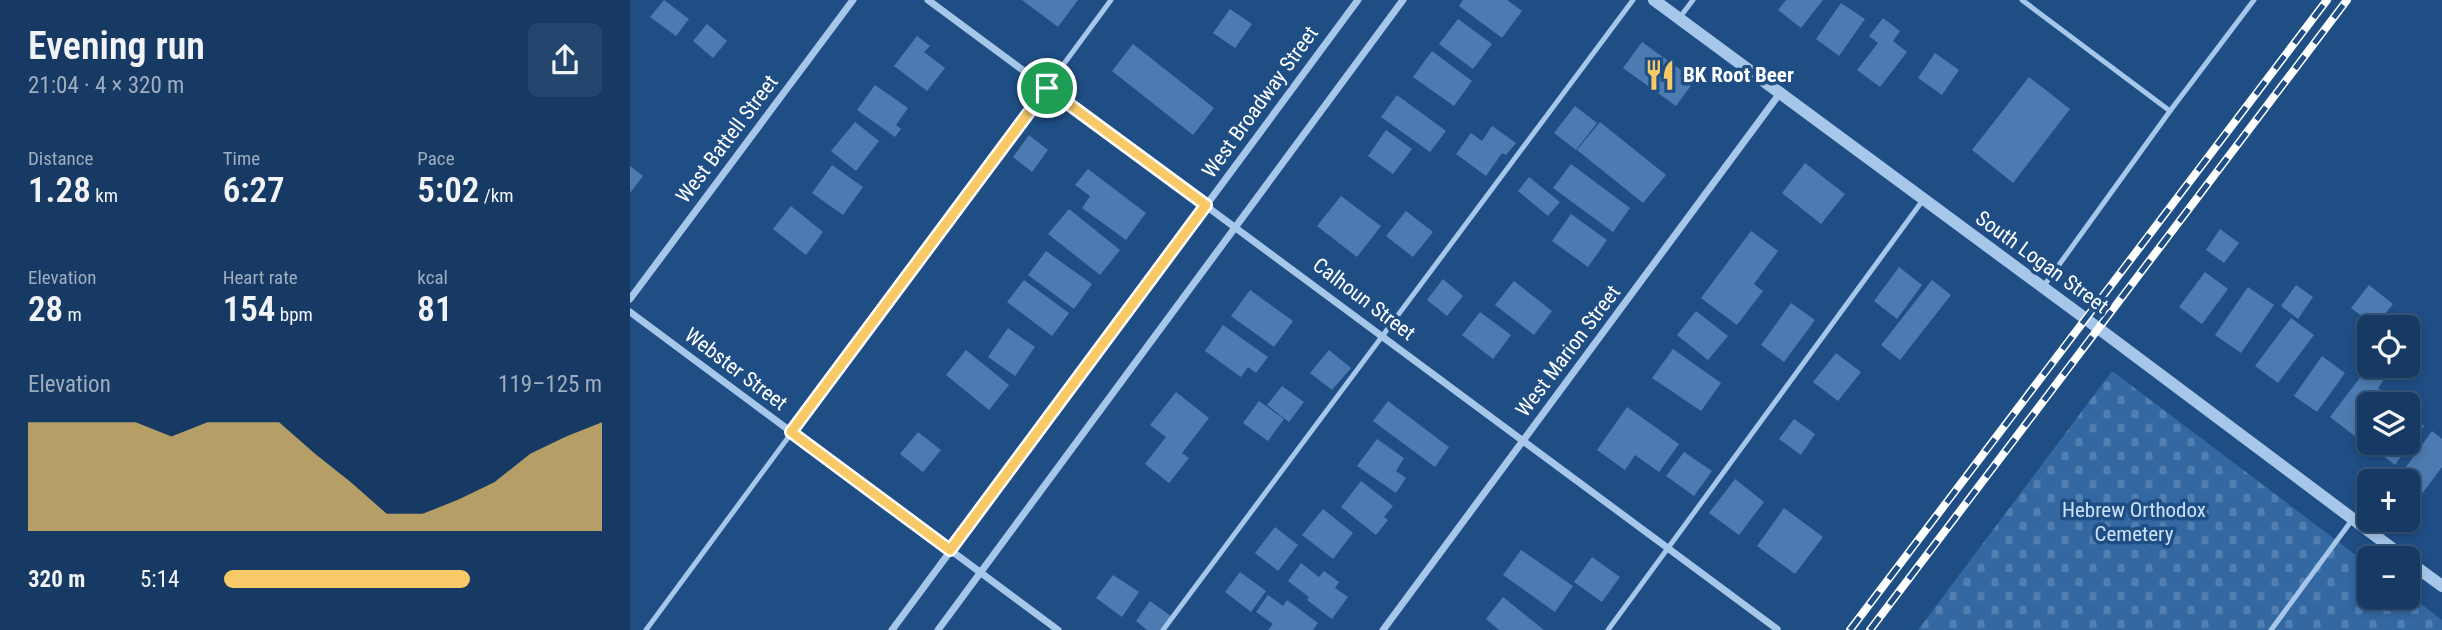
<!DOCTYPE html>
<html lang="en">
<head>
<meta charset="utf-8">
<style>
  body { margin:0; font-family:"Roboto Condensed",sans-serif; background:#24456d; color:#f1f3f6; height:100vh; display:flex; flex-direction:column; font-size:26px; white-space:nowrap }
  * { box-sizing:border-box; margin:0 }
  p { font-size:23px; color:#9eadbf }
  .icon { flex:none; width:38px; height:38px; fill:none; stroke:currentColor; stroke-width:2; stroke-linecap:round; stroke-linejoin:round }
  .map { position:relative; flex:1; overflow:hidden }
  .details { display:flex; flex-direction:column; background:#173a64; width:630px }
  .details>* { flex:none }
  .fabs { position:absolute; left:1727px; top:315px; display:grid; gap:14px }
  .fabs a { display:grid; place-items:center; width:63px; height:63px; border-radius:10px; background:#173a64; box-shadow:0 4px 10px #0003,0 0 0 2px #365478; font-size:35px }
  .pin { position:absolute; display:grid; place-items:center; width:60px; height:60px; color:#fff; margin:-30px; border:4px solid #fff; border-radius:50%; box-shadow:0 2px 7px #0007 }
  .round { display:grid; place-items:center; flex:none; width:74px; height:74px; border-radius:10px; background:#24456d }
  .summary { display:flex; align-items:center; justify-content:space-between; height:119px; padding:0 28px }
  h1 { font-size:38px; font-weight:600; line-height:52px }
  .metrics { display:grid; grid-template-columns:repeat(3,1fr); gap:10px; height:119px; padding:7px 28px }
  .metrics div { display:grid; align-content:center }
  .metrics b { font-size:35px; font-weight:600 }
  .metrics small { font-size:19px; font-weight:400 }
  .metrics p { font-size:19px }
  .chart { height:196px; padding:14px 28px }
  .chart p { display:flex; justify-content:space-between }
  .chart svg { width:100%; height:126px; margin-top:7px; fill:#f8ca67; opacity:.7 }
  ul { padding:0 28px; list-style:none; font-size:23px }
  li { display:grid; grid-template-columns:112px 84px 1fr; align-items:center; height:52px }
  li i { height:18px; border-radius:9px; background:#f8ca67 }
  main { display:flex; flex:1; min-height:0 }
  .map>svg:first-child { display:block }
  .cemetery { fill:url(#cemetery-stones) }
  .building { fill:#4b7bb0 }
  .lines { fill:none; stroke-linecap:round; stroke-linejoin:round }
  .service { stroke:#a7c7ea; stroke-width:5 }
  .minor { stroke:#a7c7ea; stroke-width:7 }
  .tertiary { stroke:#a7c7ea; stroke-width:12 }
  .rail-casing { stroke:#fff; stroke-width:8 }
  .rail { stroke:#1f4e85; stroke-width:5; stroke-dasharray:16; stroke-linecap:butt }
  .route-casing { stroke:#fff; stroke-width:14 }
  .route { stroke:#f8ca67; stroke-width:9 }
  .labels { text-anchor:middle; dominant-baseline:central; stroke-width:7; stroke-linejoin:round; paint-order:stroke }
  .poi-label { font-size:21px; font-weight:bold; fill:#fff; stroke:#1f4e85; text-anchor:start }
  .street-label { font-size:21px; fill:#fff; stroke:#1f4e85 }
  .park-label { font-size:21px; fill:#cce1f7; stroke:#1f4e85 }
</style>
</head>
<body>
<main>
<section class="details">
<div class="summary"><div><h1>Evening run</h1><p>21:04 · 4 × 320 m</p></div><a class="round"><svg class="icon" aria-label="share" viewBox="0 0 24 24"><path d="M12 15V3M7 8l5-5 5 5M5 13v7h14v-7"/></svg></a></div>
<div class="metrics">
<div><p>Distance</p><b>1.28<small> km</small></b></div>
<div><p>Time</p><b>6:27</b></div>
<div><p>Pace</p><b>5:02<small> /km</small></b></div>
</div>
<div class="metrics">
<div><p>Elevation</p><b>28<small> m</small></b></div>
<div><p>Heart rate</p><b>154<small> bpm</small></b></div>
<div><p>kcal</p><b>81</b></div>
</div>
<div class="chart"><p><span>Elevation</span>119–125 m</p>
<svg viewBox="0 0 160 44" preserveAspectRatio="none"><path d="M0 44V6L10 6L20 6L30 6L40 11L50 6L60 6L70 6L80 17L90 27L100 38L110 38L120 33L130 27L140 17L150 11L160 6V44z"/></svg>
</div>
<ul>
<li><b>320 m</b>5:14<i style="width:65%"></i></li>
</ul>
</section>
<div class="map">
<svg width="1812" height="630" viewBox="0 0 1812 630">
  <defs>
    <pattern id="cemetery-stones" width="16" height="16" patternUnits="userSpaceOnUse" patternTransform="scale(1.75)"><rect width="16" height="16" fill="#3368a3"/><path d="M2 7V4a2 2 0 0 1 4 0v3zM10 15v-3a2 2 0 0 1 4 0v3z" fill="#527fb1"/></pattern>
  </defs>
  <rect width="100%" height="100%" fill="#1f4e85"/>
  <polygon class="cemetery" points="1482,371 1739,565 1740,597 1778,597 1778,594 1812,620 1812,630 1288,630"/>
  <g class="building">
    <polygon points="34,0 59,19 46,36 20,17"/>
    <polygon points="392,0 448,0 428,27"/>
    <polygon points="833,0 877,0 892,11 872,38 829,6"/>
    <polygon points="1156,0 1193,0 1171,28 1148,10"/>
    <polygon points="1211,3 1235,19 1209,56 1186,39"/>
    <polygon points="600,9 622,24 605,48 583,33"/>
    <polygon points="1253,18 1270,31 1263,41 1277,52 1250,87 1227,70 1248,43 1239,36"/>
    <polygon points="828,19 862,44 843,69 809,44"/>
    <polygon points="77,24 97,41 83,58 63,41"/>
    <polygon points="287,36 300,46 294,52 315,68 297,91 264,66"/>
    <polygon points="1012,42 1065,80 1046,106 993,68"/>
    <polygon points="503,44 584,108 563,135 482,71"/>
    <polygon points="802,51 842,81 824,106 783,77"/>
    <polygon points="1305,53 1329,70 1312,95 1288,78"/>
    <polygon points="1399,77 1440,109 1383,183 1342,150"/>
    <polygon points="245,85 278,108 266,125 271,129 265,137 227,110"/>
    <polygon points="767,95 816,131 800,152 751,117"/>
    <polygon points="945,106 967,123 946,150 924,133"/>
    <polygon points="225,122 249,141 226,171 201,151"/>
    <polygon points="970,122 1036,175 1013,203 947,150"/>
    <polygon points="862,126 886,143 876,155 872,153 856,176 826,154 841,133 852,141"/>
    <polygon points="756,130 782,149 763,174 738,156"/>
    <polygon points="399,135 418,150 402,172 383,157"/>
    <polygon points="1175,163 1215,194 1191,224 1152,193"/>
    <polygon points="941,164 1000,208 983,232 923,188"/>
    <polygon points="202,165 233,187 213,215 182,193"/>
    <polygon points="0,166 13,176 0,193"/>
    <polygon points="458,169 516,213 496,240 452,208 460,196 445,185"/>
    <polygon points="899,177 930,202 918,216 888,191"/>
    <polygon points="711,196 751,226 727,257 687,226"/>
    <polygon points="161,206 193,232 176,255 143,229"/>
    <polygon points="439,209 490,250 470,275 418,234"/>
    <polygon points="776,211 803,232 783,257 756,236"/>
    <polygon points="941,214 977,240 958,267 922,241"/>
    <polygon points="1590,229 1609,243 1594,263 1576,250"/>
    <polygon points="1121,231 1148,251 1124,284 1133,291 1107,325 1071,298"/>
    <polygon points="416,251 462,284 444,309 398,275"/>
    <polygon points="1269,267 1292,285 1267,319 1244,301"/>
    <polygon points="1575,272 1598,289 1572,324 1549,307"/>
    <polygon points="813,279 833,296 817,316 797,300"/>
    <polygon points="394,280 439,313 422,336 377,302"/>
    <polygon points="1302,280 1321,295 1270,360 1251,345"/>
    <polygon points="884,281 922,311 904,335 865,305"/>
    <polygon points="1666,285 1683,297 1668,319 1651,306"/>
    <polygon points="1739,285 1763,304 1745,326 1721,308"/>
    <polygon points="1618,287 1644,305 1611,353 1585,335"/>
    <polygon points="620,290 663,321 644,347 601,316"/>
    <polygon points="1161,303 1185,320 1154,362 1131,345"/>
    <polygon points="1066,311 1098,336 1078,360 1047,335"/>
    <polygon points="850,312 881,335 863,359 832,335"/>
    <polygon points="1661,318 1684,335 1648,383 1625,366"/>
    <polygon points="593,325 638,357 626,373 618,367 611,377 575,351"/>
    <polygon points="378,328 405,347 385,376 358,357"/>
    <polygon points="1043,349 1091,383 1071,411 1022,378"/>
    <polygon points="336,350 379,385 359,410 316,375"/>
    <polygon points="699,350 721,368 702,390 680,373"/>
    <polygon points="1206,353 1231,372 1208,401 1183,382"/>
    <polygon points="1692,356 1715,373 1687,412 1664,396"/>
    <polygon points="1738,367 1754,379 1748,388 1757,395 1751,404 1740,404 1740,419 1726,437 1700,417"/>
    <polygon points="652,386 674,402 659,422 637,405"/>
    <polygon points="546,392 579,418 552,453 559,458 539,483 515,464 536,437 520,425"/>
    <polygon points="629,401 654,419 638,441 613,423"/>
    <polygon points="758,401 819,447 805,467 743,421"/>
    <polygon points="997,407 1049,444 1029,472 1005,455 995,470 967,450"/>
    <polygon points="1778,414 1794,426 1765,465 1739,445 1741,443 1778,443"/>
    <polygon points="1164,419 1185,434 1171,455 1149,439"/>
    <polygon points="1802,431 1812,439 1812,467 1791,495 1778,485 1778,481 1772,481 1768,478"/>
    <polygon points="288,432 311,450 293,472 270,454"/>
    <polygon points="747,439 774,458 766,471 776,478 766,493 727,466"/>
    <polygon points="1054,452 1082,471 1064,496 1036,476"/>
    <polygon points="1105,479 1134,502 1109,535 1079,513"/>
    <polygon points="731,481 763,506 754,517 758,520 746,535 711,507"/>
    <polygon points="1154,508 1193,537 1165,574 1127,546"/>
    <polygon points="693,509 723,533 703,559 672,535"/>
    <polygon points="645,527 668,545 648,571 625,553"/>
    <polygon points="891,550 943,586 925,612 873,575"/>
    <polygon points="962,557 990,577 972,602 944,582"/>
    <polygon points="671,563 689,577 694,571 709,582 705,588 718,597 702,619 677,600 679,597 658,581"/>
    <polygon points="610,572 636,591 621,612 595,592"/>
    <polygon points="483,575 509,592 492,617 466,598"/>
    <polygon points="638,595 653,606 657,600 688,623 683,630 638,630 643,624 626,612"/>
    <polygon points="873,597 914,630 869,630 856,619"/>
    <polygon points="520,601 541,616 530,630 517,630 506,621"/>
  </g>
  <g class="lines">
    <g class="service">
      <polyline points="1392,0 1540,111"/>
      <polyline points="1050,17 1063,0"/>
      <polyline points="1413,287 1540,111 1624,0"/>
      <polyline points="16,630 481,0"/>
      <polyline points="533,630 1003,0"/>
      <polyline points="978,630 1293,200"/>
      <polyline points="1641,630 1722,520"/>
    </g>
    <g class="minor">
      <polyline points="298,0 1147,629"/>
      <polyline points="0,299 223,0"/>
      <polyline points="0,312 428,630"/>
      <polyline points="262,630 728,0"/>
      <polyline points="308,630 773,0"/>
      <polyline points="753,630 1150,93"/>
    </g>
    <g class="tertiary">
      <polyline points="1024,0 1456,319 1775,558"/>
      <polyline points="1778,561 1812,586"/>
    </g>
    <defs>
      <g id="rail">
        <polyline points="1220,630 1697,0"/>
        <polyline points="1240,630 1717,0"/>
      </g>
    </defs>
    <use href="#rail" class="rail-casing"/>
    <use href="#rail" class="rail"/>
  </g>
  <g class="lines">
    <defs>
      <polygon id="route" points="417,88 576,205 320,550 161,432"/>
    </defs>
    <use href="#route" class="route-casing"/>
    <use href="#route" class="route"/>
  </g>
  <defs>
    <symbol id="restaurant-bare" viewBox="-9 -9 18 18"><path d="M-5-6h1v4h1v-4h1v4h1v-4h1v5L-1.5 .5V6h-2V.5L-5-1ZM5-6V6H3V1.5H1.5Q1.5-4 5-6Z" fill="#f8ca67" stroke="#1f4e85" stroke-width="2.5" paint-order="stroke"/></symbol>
  </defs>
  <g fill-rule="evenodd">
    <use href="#restaurant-bare" x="1008" y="53" width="44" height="44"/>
  </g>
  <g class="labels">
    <g class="poi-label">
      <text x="1053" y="75">BK Root Beer</text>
    </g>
    <g class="street-label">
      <text transform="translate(630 102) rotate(-54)">West Broadway Street</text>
      <text transform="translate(97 139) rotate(-53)">West Battell Street</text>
      <text transform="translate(1412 262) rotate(36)">South Logan Street</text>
      <text transform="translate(734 299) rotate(37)">Calhoun Street</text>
      <text transform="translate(938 351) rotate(-53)">West Marion Street</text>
      <text transform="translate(106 369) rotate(37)">Webster Street</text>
    </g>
    <g class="park-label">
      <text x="1504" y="510">Hebrew Orthodox<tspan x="1504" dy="24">Cemetery</tspan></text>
    </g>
  </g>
</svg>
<div class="fabs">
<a><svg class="icon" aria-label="locate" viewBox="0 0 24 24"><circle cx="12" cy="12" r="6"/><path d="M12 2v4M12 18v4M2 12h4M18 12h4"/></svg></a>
<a><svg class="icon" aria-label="layers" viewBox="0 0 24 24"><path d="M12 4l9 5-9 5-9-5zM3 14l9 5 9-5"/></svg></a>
<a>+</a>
<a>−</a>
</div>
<div class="pin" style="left:417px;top:88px;background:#1e9e55"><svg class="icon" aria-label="arrive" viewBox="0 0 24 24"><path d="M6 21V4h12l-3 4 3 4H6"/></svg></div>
</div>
</main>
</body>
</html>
